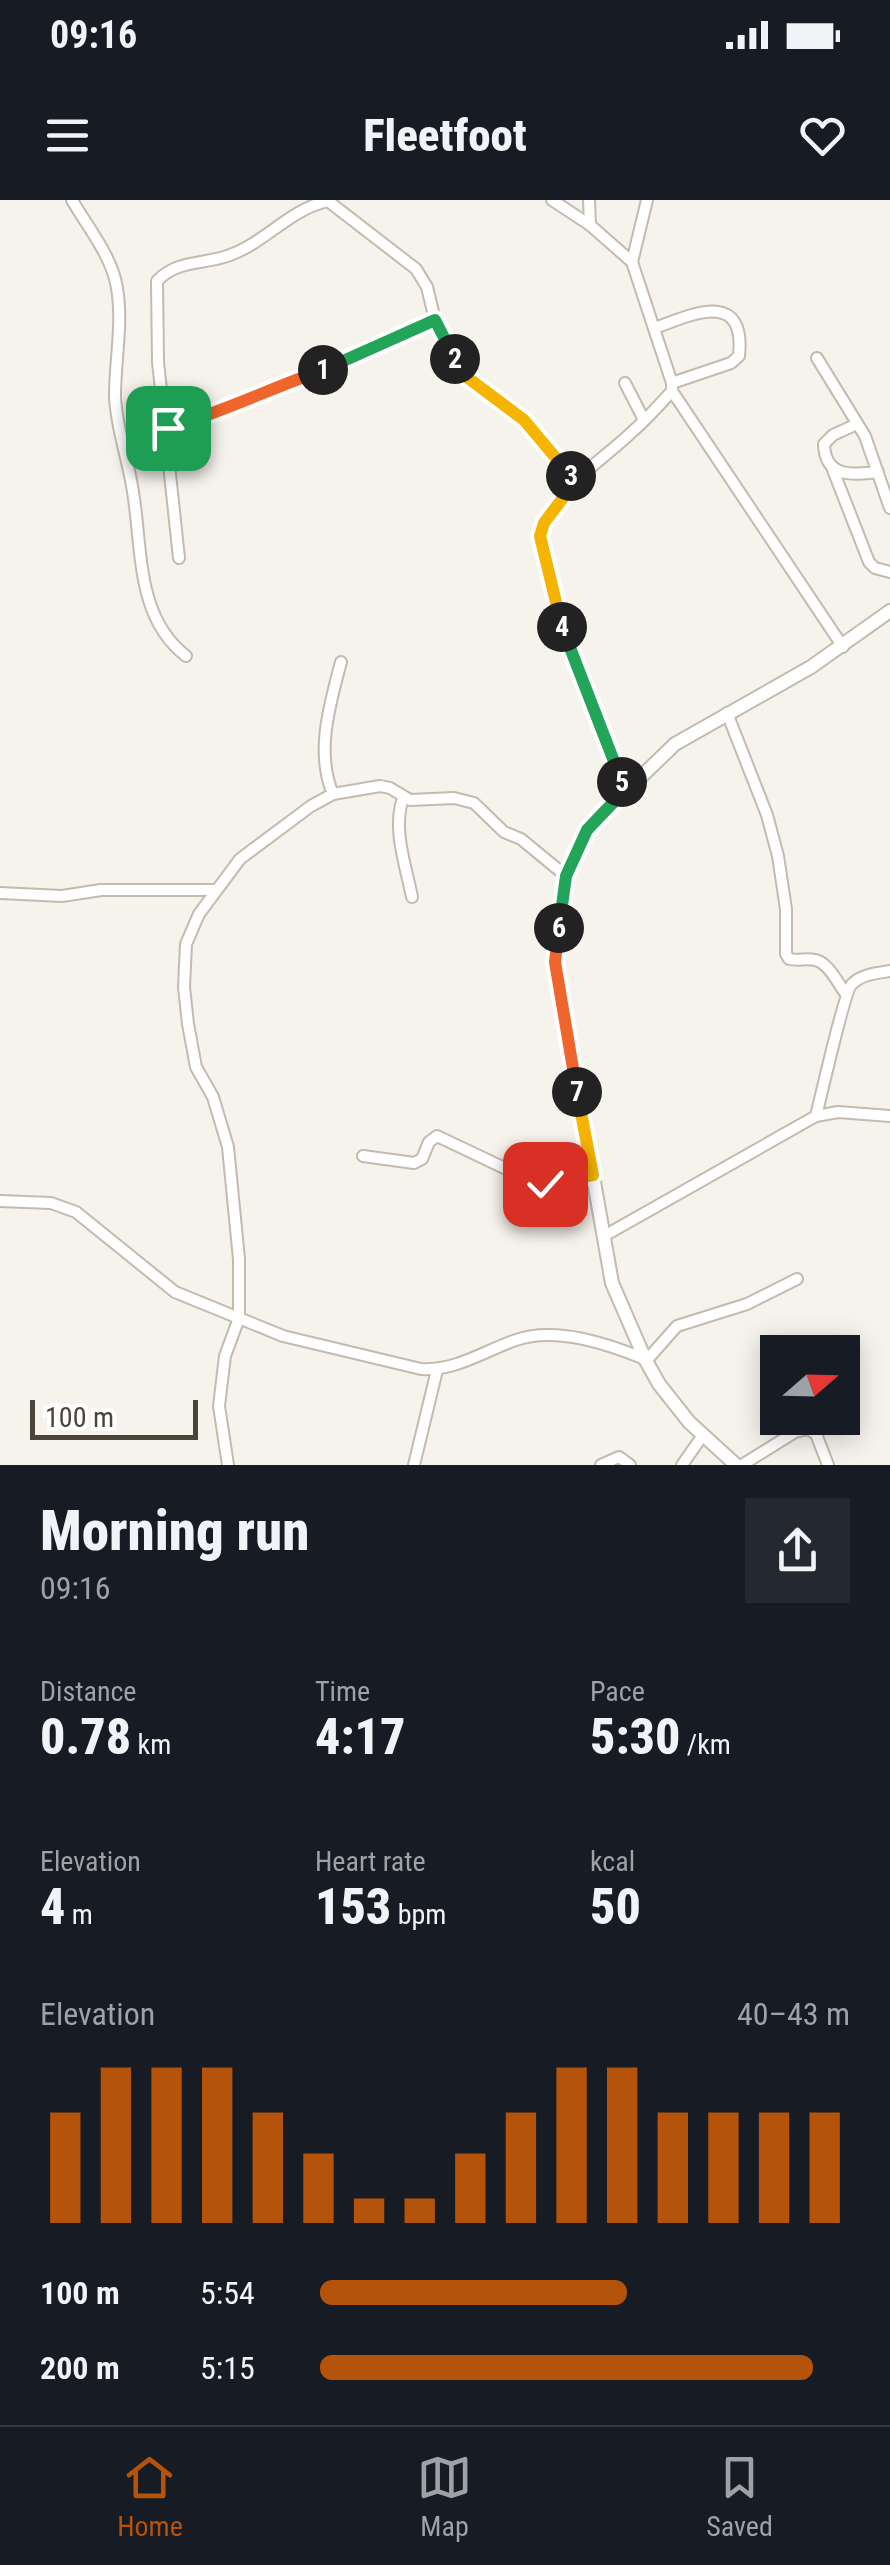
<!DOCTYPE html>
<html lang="en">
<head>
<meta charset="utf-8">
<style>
  body { margin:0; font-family:"Roboto Condensed",sans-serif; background:#242831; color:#f1f3f6; height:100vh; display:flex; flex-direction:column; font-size:38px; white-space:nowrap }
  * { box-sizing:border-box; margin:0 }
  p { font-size:32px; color:#9ea1a6 }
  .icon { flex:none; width:55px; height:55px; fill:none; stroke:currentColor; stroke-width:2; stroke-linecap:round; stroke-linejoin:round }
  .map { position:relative; height:1265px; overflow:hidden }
  .details { display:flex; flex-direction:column; background:#171b24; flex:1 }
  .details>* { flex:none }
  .needle { width:65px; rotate:70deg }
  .buttons { position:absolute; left:760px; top:1135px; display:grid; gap:20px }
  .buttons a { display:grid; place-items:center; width:100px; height:100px; border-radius:0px; background:#171b24; box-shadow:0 5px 25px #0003; font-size:50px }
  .scale { position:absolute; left:30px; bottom:25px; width:168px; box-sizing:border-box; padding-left:10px; border:5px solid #4b4439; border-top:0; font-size:28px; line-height:35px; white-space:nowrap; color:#4b4439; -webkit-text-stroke:8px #fff; paint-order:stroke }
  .pin { position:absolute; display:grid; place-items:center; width:85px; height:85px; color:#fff; margin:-42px; border-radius:20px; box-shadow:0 5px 15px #0006 }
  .km { position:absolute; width:50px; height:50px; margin:-25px; border-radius:50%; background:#222; color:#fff; font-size:28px; line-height:50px; text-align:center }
  .round { display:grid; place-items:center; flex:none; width:105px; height:105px; border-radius:0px; background:#242831 }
  .overview { display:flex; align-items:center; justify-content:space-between; height:170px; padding:0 40px }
  h1 { font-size:55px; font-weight:800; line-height:75px }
  .metrics { display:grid; grid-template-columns:repeat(3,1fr); gap:15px; height:170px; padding:10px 40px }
  .metrics div { display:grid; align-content:center }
  .metrics b { font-size:50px; font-weight:800 }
  .metrics small { font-size:28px; font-weight:400 }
  .metrics p { font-size:28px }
  .chart { height:280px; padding:20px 40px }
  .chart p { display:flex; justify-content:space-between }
  .chart svg { width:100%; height:180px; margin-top:10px; stroke:#b45309; stroke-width:6 }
  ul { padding:0 40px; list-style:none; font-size:32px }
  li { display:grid; grid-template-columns:160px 120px 1fr; align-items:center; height:75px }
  li i { height:25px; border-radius:12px; background:#b45309 }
  .status { display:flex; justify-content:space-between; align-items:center; height:70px; padding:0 50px; background:#171b24; direction:ltr }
  .status svg { height:28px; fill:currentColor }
  header { display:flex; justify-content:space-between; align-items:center; height:130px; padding:0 40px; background:#171b24; font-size:45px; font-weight:800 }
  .menu { display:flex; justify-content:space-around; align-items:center; height:140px; border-top:2px solid #363941; background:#171b24; font-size:28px; color:#9ea1a6 }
  .menu a { display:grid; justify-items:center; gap:5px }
  .menu .on { color:#b45309 }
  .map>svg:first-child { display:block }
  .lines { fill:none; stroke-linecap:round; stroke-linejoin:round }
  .minor-casing { stroke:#c2bbae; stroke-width:14 }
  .tertiary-casing { stroke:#c2bbae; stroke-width:16 }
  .minor { stroke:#fff; stroke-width:10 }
  .tertiary { stroke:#fff; stroke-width:12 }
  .split-1-casing { stroke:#fff; stroke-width:20 }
  .split-2-casing { stroke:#fff; stroke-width:20 }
  .split-3-casing { stroke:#fff; stroke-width:20 }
  .split-4-casing { stroke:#fff; stroke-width:20 }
  .split-5-casing { stroke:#fff; stroke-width:20 }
  .split-6-casing { stroke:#fff; stroke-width:20 }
  .split-7-casing { stroke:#fff; stroke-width:20 }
  .split-8-casing { stroke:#fff; stroke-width:20 }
  .split-1 { stroke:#f0652b; stroke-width:12 }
  .split-2 { stroke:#22a559; stroke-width:12 }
  .split-3 { stroke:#f5b400; stroke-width:12 }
  .split-4 { stroke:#f5b400; stroke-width:12 }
  .split-5 { stroke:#22a559; stroke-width:12 }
  .split-6 { stroke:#22a559; stroke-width:12 }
  .split-7 { stroke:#f0652b; stroke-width:12 }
  .split-8 { stroke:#f5b400; stroke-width:12 }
</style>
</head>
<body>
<div class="status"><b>09:16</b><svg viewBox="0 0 49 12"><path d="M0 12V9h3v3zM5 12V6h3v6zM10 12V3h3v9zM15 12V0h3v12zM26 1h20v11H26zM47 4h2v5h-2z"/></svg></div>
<header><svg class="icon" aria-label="menu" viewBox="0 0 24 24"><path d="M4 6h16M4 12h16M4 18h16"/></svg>Fleetfoot<svg class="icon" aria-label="heart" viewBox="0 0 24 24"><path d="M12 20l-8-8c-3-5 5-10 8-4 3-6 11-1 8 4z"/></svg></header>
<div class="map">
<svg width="890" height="1265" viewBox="0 0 890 1265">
  <rect width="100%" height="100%" fill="#f6f3ec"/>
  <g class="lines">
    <defs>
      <g id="minor">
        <path d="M72,0C88,28 112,56 117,88C123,124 115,160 115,196C116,226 127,256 132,286C143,345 134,416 186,456"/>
        <path d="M552,0L590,25L632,62L672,183V191C659,205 647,219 633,231C600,263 553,289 540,337L560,423L625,590"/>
        <polyline points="589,0 590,25"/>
        <polyline points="632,62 647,0"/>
        <path d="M655,128C692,114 746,89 739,156L731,163L672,183"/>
        <polyline points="817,158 865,236 890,308"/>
        <polyline points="625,183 644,220"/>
        <polyline points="672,191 843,447"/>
        <path d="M857,224L833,235L824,244C825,278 852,275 878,272"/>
        <polyline points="167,227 208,216 261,192 345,163 435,120"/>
        <polyline points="833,270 869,362 875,368 890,372"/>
        <path d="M179,358L158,162L157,81C178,59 204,65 230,55C266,42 290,9 328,1L416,69L427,87L435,120L460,168L482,191L524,220L575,282"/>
        <path d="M727,513L767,615L778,656L786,709V754L789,759C798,761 807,758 815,760C828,762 838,783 845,793"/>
        <path d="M333,594C315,552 330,504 341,462"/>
        <path d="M403,598C392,629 406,666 412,697"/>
        <polyline points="0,693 62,696 101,690 214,690"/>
        <polyline points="816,916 838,912 890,916"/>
        <polyline points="363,956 414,963 422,959 429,942 437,936 536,983 553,984 593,975"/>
        <path d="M0,1001L51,1003L76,1012L175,1092L283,1136L421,1169C456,1171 484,1151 516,1140C556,1126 608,1144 645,1159"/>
        <path d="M604,1036L816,916C821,896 845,790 852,784C862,774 877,773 890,771"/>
        <polyline points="646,1161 677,1126 747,1104 797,1079"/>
        <polyline points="228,1265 219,1206 225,1156 239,1118 239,1059 228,947 213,897 196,867 188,824 184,787 186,744 199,714 240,659 311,606 333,594 380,586 390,588 410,600 454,598 474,603 504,632 521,639 566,676"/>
        <polyline points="414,1265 437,1170"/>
        <polyline points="601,1265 619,1257 630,1265"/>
        <polyline points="682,1265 703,1235"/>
        <polyline points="742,1265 795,1232 808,1229 816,1234 828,1265"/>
      </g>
      <polyline id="tertiary" points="736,1265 689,1222 659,1184 645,1159 612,1083 555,762 566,676 587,629 675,544 811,467 890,411"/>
    </defs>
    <use href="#minor" class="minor-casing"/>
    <use href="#tertiary" class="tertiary-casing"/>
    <use href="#minor" class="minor"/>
    <use href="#tertiary" class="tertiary"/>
  </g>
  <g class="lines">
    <defs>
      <path id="split-1" d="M168,228C221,213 271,188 323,170"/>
      <polyline id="split-2" points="323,170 435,120 455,159"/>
      <polyline id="split-3" points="455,159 468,178 524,220 571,276"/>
      <polyline id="split-4" points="562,427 540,336 544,323 575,282 571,276"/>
      <polyline id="split-5" points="562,427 622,582"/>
      <polyline id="split-6" points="559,728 566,676 587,630 625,590 622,582"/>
      <polyline id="split-7" points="559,728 555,762 577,892"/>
      <polyline id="split-8" points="545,984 593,975 577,892"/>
    </defs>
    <use href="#split-1" class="split-1-casing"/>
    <use href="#split-2" class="split-2-casing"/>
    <use href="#split-3" class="split-3-casing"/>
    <use href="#split-4" class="split-4-casing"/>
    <use href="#split-5" class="split-5-casing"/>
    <use href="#split-6" class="split-6-casing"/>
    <use href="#split-7" class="split-7-casing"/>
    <use href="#split-8" class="split-8-casing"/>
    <use href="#split-1" class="split-1"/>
    <use href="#split-2" class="split-2"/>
    <use href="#split-3" class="split-3"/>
    <use href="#split-4" class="split-4"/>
    <use href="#split-5" class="split-5"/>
    <use href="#split-6" class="split-6"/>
    <use href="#split-7" class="split-7"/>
    <use href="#split-8" class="split-8"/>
  </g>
</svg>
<div class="buttons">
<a><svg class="needle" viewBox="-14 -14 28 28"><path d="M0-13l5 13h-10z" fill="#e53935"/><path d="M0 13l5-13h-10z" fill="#9ea1a6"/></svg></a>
</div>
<div class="scale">100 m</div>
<div class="pin" style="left:168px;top:228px;background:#1e9e55"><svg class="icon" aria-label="arrive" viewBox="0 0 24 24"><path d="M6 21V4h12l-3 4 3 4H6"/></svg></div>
<div class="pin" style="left:545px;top:984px;background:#d93025"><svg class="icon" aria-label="check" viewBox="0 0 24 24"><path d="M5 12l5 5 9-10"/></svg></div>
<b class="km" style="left:323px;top:170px">1</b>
<b class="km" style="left:455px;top:159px">2</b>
<b class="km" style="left:571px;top:276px">3</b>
<b class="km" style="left:562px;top:427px">4</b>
<b class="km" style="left:622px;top:582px">5</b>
<b class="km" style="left:559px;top:728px">6</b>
<b class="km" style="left:577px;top:892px">7</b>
</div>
<section class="details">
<div class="overview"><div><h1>Morning run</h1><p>09:16</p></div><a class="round"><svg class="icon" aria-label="share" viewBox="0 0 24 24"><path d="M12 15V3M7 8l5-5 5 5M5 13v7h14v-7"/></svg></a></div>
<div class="metrics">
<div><p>Distance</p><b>0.78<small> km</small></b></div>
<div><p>Time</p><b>4:17</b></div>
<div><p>Pace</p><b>5:30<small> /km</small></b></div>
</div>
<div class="metrics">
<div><p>Elevation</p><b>4<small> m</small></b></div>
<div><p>Heart rate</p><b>153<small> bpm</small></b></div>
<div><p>kcal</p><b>50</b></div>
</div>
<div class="chart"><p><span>Elevation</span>40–43 m</p>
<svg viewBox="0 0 160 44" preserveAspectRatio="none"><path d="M5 44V17M15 44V6M25 44V6M35 44V6M45 44V17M55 44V27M65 44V38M75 44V38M85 44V27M95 44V17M105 44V6M115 44V6M125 44V17M135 44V17M145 44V17M155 44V17"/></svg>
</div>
<ul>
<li><b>100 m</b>5:54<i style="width:58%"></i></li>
<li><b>200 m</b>5:15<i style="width:93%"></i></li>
</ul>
</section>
<nav class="menu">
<a class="on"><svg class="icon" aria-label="home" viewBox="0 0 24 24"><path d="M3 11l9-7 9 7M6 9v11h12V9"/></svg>Home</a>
<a><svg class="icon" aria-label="map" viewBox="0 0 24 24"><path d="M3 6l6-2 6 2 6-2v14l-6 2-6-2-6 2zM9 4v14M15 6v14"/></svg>Map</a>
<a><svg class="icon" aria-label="saved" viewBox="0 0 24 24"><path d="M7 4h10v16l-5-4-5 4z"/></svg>Saved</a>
</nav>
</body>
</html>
